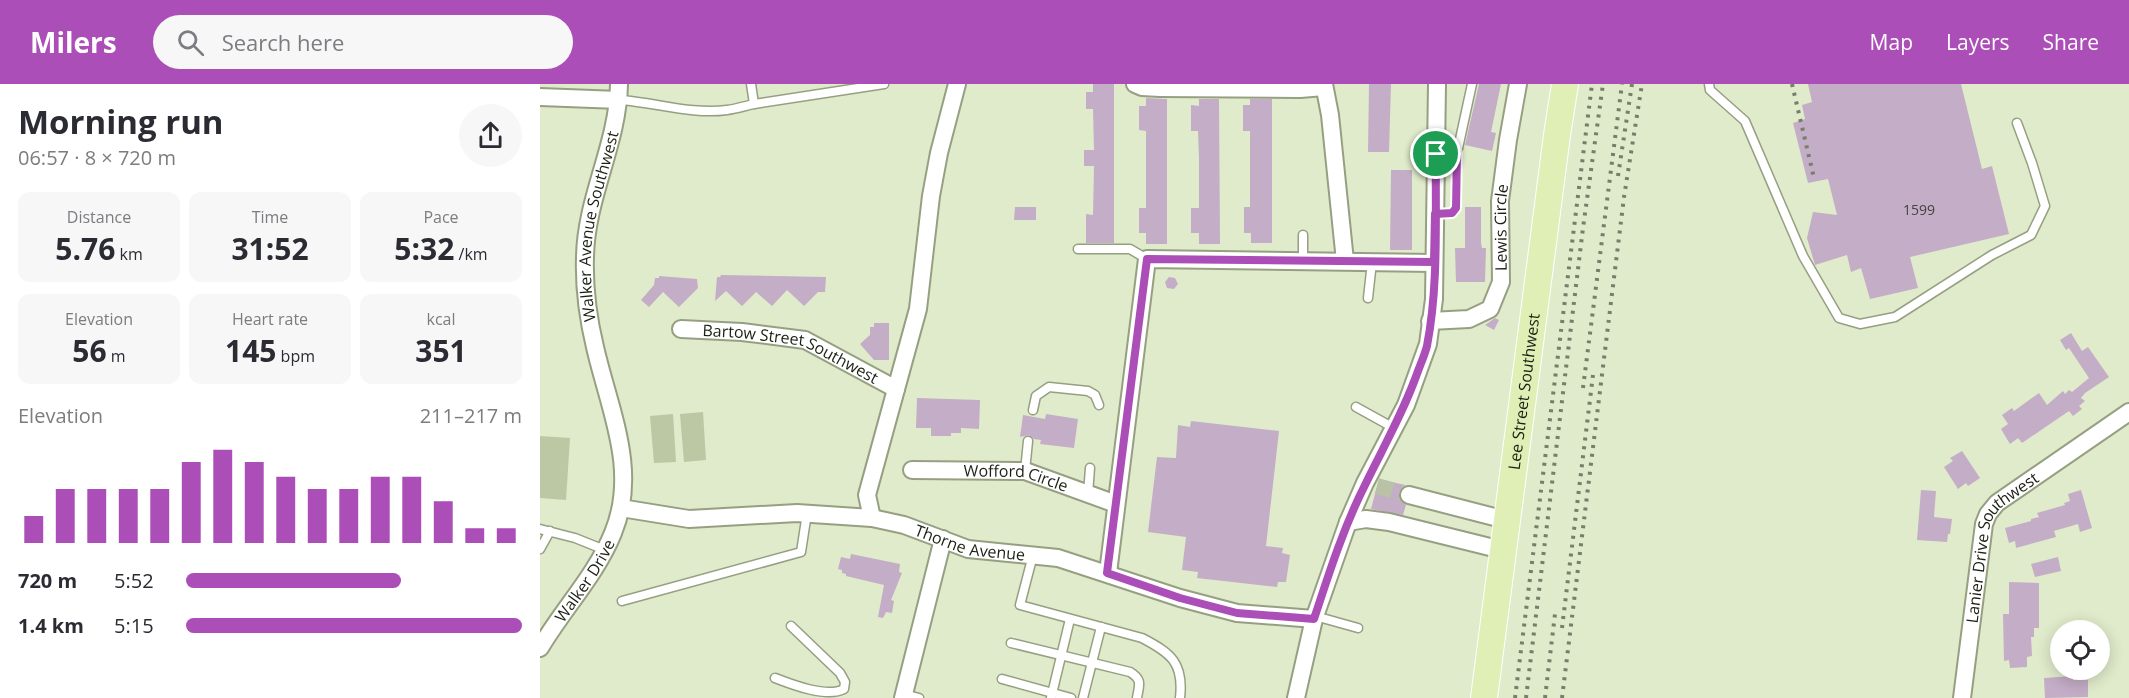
<!DOCTYPE html>
<html lang="en">
<head>
<meta charset="utf-8">
<style>
  body { margin:0; font-family:"Open Sans",sans-serif; background:#f7f7f7; color:#2b2b33; height:100vh; display:flex; flex-direction:column; font-size:22px; white-space:nowrap }
  * { box-sizing:border-box; margin:0 }
  p { font-size:20px; color:#7c7c81 }
  .icon { flex:none; width:33px; height:33px; fill:none; stroke:currentColor; stroke-width:2; stroke-linecap:round; stroke-linejoin:round }
  .map { position:relative; flex:1; overflow:hidden }
  .sheet { display:flex; flex-direction:column; background:#fff; width:540px }
  .sheet>* { flex:none }
  .buttons { position:absolute; left:1510px; top:536px; display:grid; gap:12px }
  .buttons a { display:grid; place-items:center; width:60px; height:60px; border-radius:50%; background:#fff; box-shadow:0 3px 15px #0003; font-size:30px }
  .pin { position:absolute; display:grid; place-items:center; width:51px; height:51px; color:#fff; margin:-26px; border:3px solid #fff; border-radius:50%; box-shadow:0 2px 6px #0007 }
  .round { display:grid; place-items:center; flex:none; width:63px; height:63px; border-radius:32px; background:#f7f7f7 }
  .summary { display:flex; align-items:center; justify-content:space-between; height:102px; padding:0 18px }
  h1 { font-size:33px; font-weight:700; line-height:45px }
  .figures { display:grid; grid-template-columns:repeat(3,1fr); gap:9px; height:102px; padding:6px 18px }
  .figures div { display:grid; align-content:center; border-radius:12px; background:#f7f7f7; text-align:center }
  .figures b { font-size:30px; font-weight:700 }
  .figures small { font-size:16px; font-weight:400 }
  .figures p { font-size:16px }
  .chart { height:168px; padding:12px 18px }
  .chart p { display:flex; justify-content:space-between }
  .chart svg { width:100%; height:108px; margin-top:6px; stroke:#ac4eb7; stroke-width:6 }
  ul { padding:0 18px; list-style:none; font-size:20px }
  li { display:grid; grid-template-columns:96px 72px 1fr; align-items:center; height:45px }
  li i { height:15px; border-radius:8px; background:#ac4eb7 }
  header { display:flex; align-items:center; gap:36px; box-sizing:border-box; height:84px; padding:0 30px; background:#ac4eb7; color:#fff }
  header strong { font-size:28px }
  nav { display:flex; gap:33px; margin-inline-start:auto; font-size:21px }
  .search { width:420px; height:54px; background:#f7f7f7; display:flex; align-items:center; gap:15px; box-sizing:border-box; padding:0 21px; border-radius:33px; color:#7c7c81; font-size:22px }
  main { display:flex; flex:1; min-height:0 }
  .map>svg:first-child { display:block }
  .green { fill:#bcc7a4 }
  .building { fill:#c4adc6 }
  .lines { fill:none; stroke-linecap:round; stroke-linejoin:round }
  .minor-tunnel { stroke:#b9c2a6; stroke-width:16; stroke-dasharray:16 8; stroke-linecap:butt }
  .service-casing { stroke:#969f82; stroke-width:11 }
  .minor-casing { stroke:#969f82; stroke-width:20 }
  .primary-casing { stroke:#fff; stroke-width:28 }
  .service { stroke:#fff; stroke-width:8 }
  .minor { stroke:#fff; stroke-width:16 }
  .primary { stroke:#dfefb6; stroke-width:26 }
  .rail { stroke:#777e69; stroke-width:4; stroke-dasharray:3 6; stroke-linecap:butt }
  .route-casing { stroke:#fff; stroke-width:12 }
  .route { stroke:#ac4eb7; stroke-width:8 }
  .labels { text-anchor:middle; dominant-baseline:central; stroke-width:4.5; stroke-linejoin:round; paint-order:stroke }
  .number-label { font-size:14px; fill:#464340 }
  .street-label { font-size:16px; fill:#1c2014; stroke:#e0ebcb }
</style>
</head>
<body>
<header>
<strong>Milers</strong>
<div class="search"><svg class="icon" aria-label="search" viewBox="0 0 24 24"><circle cx="10" cy="10" r="6"/><path d="M15 15l6 6"/></svg>Search here</div>
<nav><a>Map</a><a>Layers</a><a>Share</a></nav>
</header>
<main>
<section class="sheet">
<div class="summary"><div><h1>Morning run</h1><p>06:57 · 8 × 720 m</p></div><a class="round"><svg class="icon" aria-label="share" viewBox="0 0 24 24"><path d="M12 15V3M7 8l5-5 5 5M5 13v7h14v-7"/></svg></a></div>
<div class="figures">
<div><p>Distance</p><b>5.76<small> km</small></b></div>
<div><p>Time</p><b>31:52</b></div>
<div><p>Pace</p><b>5:32<small> /km</small></b></div>
</div>
<div class="figures">
<div><p>Elevation</p><b>56<small> m</small></b></div>
<div><p>Heart rate</p><b>145<small> bpm</small></b></div>
<div><p>kcal</p><b>351</b></div>
</div>
<div class="chart"><p><span>Elevation</span>211–217 m</p>
<svg viewBox="0 0 160 44" preserveAspectRatio="none"><path d="M5 44V33M15 44V22M25 44V22M35 44V22M45 44V22M55 44V11M65 44V6M75 44V11M85 44V17M95 44V22M105 44V22M115 44V17M125 44V17M135 44V27M145 44V38M155 44V38"/></svg>
</div>
<ul>
<li><b>720 m</b>5:52<i style="width:64%"></i></li>
<li><b>1.4 km</b>5:15<i style="width:100%"></i></li>
</ul>
</section>
<div class="map">
<svg width="1589" height="614" viewBox="0 0 1589 614">
  <rect width="100%" height="100%" fill="#e0ebcb"/>
  <g class="green">
    <polygon points="163,328 166,376 144,378 140,330"/>
    <polygon points="133,330 136,378 114,379 110,332"/>
    <polygon points="0,352 30,354 26,416 0,414"/>
  </g>
  <g class="building">
    <polygon points="553,0 574,0 574,159 546,159 546,130 553,131 554,82 544,82 544,66 554,66 553,25 546,25 546,8 553,8"/>
    <polygon points="829,0 851,0 849,68 828,68"/>
    <polygon points="939,0 961,0 951,48 956,49 952,67 925,61"/>
    <polygon points="1268,0 1421,0 1442,85 1452,82 1469,150 1370,173 1378,204 1330,215 1321,184 1311,188 1307,171 1275,181 1267,154 1273,128 1297,131 1288,95 1268,99 1253,39 1265,35 1262,21 1272,18"/>
    <polygon points="606,14 627,15 627,160 606,160 606,149 599,149 599,124 606,124 606,47 599,46 599,22 606,22"/>
    <polygon points="659,15 679,15 680,160 659,160 659,149 651,149 651,124 659,124 659,74 658,47 651,47 651,21 659,22"/>
    <polygon points="710,15 732,15 732,159 711,159 711,149 704,149 704,123 710,123 710,47 703,47 703,21 710,21"/>
    <polygon points="851,86 872,86 872,166 850,166"/>
    <polygon points="475,123 496,123 496,136 474,136"/>
    <polygon points="925,123 941,123 941,159 942,164 946,164 945,198 916,198 915,164 925,164"/>
    <polygon points="181,191 286,193 285,208 278,208 264,222 247,206 232,222 216,208 202,222 186,207 175,217 177,193 180,193"/>
    <polygon points="119,192 157,195 158,204 139,223 123,208 109,223 101,216 114,201 115,194 119,194"/>
    <polygon points="629,193 635,194 638,200 634,205 627,204 625,198"/>
    <polygon points="955,234 959,236 954,246 945,241"/>
    <polygon points="334,239 349,239 349,276 334,276 320,260 330,251 330,243 334,243"/>
    <polygon points="1531,249 1542,267 1548,263 1569,293 1545,309 1541,314 1545,317 1539,322 1542,325 1533,332 1529,327 1482,359 1478,354 1470,360 1461,345 1468,340 1462,331 1472,324 1474,327 1499,309 1507,321 1523,307 1525,310 1529,306 1532,308 1549,294 1529,264 1526,266 1520,256"/>
    <polygon points="377,314 440,316 439,345 421,344 421,349 411,349 411,352 391,352 391,344 376,344"/>
    <polygon points="506,330 538,335 534,364 500,360 501,356 494,355 489,351 480,353 483,331 505,335"/>
    <polygon points="651,337 739,347 726,462 743,464 742,469 750,471 746,498 738,498 737,503 657,494 658,488 642,486 646,453 608,448 617,373 636,374 638,341 650,343"/>
    <polygon points="1422,367 1440,394 1428,402 1426,399 1418,405 1404,383 1413,377 1410,374"/>
    <polygon points="839,395 865,401 859,409 859,414 866,421 863,431 831,425"/>
    <polygon points="1381,406 1396,407 1394,433 1412,435 1410,450 1408,450 1407,458 1377,456"/>
    <polygon points="1541,406 1552,444 1540,448 1538,440 1514,447 1516,453 1476,464 1475,457 1469,459 1465,444 1491,437 1491,435 1499,433 1497,429 1525,421 1524,419 1530,417 1528,410"/>
    <polygon points="311,470 360,480 359,488 362,489 351,516 354,517 352,529 346,528 343,534 338,533 344,501 306,492 306,490 302,489 302,486 298,485 301,473 310,475"/>
    <polygon points="1518,473 1521,487 1495,493 1491,480"/>
    <polygon points="1469,498 1499,499 1499,544 1494,544 1494,553 1491,553 1492,572 1487,573 1487,583 1470,584 1469,576 1464,577 1463,530 1469,530"/>
    <polygon points="1533,592 1533,596 1548,596 1548,613 1505,614 1504,594"/>
  </g>
  <g class="lines">
    <polyline class="minor-tunnel" points="837,402 869,411"/>
    <defs>
      <g id="service">
        <polyline points="1169,0 1170,6 1205,37 1263,172 1299,234 1320,240 1355,233 1452,171 1491,151 1505,122 1492,79 1477,39"/>
        <path d="M79,16C114,18 152,31 187,26C196,25 205,22 214,20L211,0"/>
        <polyline points="214,20 344,0"/>
        <polyline points="896,71 917,69 932,0"/>
        <polyline points="895,130 912,129 916,124 917,69"/>
        <polyline points="538,165 590,165 607,175"/>
        <polyline points="763,177 763,151"/>
        <polyline points="828,214 832,178"/>
        <polyline points="816,323 854,344"/>
        <polyline points="493,326 496,312 509,303 548,307 555,311 559,321"/>
        <polyline points="485,387 488,357"/>
        <polyline points="548,410 550,384"/>
        <polyline points="0,445 35,454 65,466"/>
        <polyline points="0,465 10,447"/>
        <path d="M493,471L480,521L602,554C631,569 644,579 640,614"/>
        <polyline points="82,517 261,468 267,429"/>
        <polyline points="775,532 818,544"/>
        <path d="M471,559L590,588C603,596 599,601 597,614"/>
        <path d="M235,594C253,601 287,614 304,605L305,598L300,589L251,542"/>
        <polyline points="462,595 531,614"/>
        <polyline points="364,610 379,614"/>
        <polyline points="511,614 530,535"/>
        <polyline points="543,614 561,543"/>
      </g>
      <g id="minor">
        <polyline points="595,0 602,3 620,4 760,5 784,3"/>
        <polyline points="784,0 790,31 805,177"/>
        <polyline points="0,13 79,16"/>
        <path id="s1" d="M890,237L929,235L950,225L961,198L960,117L968,56L978,0"/>
        <path id="s2" d="M141,245L202,248L265,256L356,305"/>
        <path id="s3" d="M372,386L485,387L576,420"/>
        <polyline points="869,411 966,436"/>
        <path id="s4" d="M81,424L149,435L257,429L332,434L364,441L428,465L518,474L640,514L697,529L774,535"/>
        <polyline points="332,434 327,411 378,225 391,112 399,69 417,0"/>
        <polyline points="808,438 826,435 849,438 962,466"/>
        <polyline points="568,489 607,175 894,179"/>
        <path id="s5" d="M0,564C23,525 56,491 73,449C99,386 69,325 55,263C48,234 44,203 45,173C46,113 78,60 79,0"/>
        <polyline points="363,614 403,455"/>
        <polyline points="756,614 774,535 808,438 825,399 866,321 888,260 894,215 897,0"/>
        <path id="s6" d="M1422,614L1444,440L1448,430L1457,419L1589,328"/>
      </g>
      <g id="primary">
        <path id="s7" d="M944,614L1017,51L1025,0"/>
      </g>
    </defs>
    <use href="#service" class="service-casing"/>
    <use href="#minor" class="minor-casing"/>
    <use href="#primary" class="primary-casing"/>
    <use href="#service" class="service"/>
    <use href="#minor" class="minor"/>
    <use href="#primary" class="primary"/>
    <g class="rail">
      <polyline points="1252,0 1274,94"/>
      <polyline points="1078,92 1092,0"/>
      <polyline points="1043,304 1082,0"/>
      <polyline points="1022,544 1053,291"/>
      <polyline points="975,614 1052,0"/>
      <polyline points="986,614 1043,144 1063,0"/>
      <polyline points="1005,614 1015,530"/>
      <polyline points="1022,614 1084,113 1102,0"/>
    </g>
  </g>
  <g class="lines">
    <defs>
      <path id="route" d="M896,70C895,133 899,200 887,262C885,270 881,279 878,287C864,327 844,362 826,399C804,442 789,489 774,535L697,529L640,514L567,489L607,175L894,178L895,130L912,129L916,124L917,69L896,70"/>
    </defs>
    <use href="#route" class="route-casing"/>
    <use href="#route" class="route"/>
  </g>
  <g class="labels">
    <g class="number-label">
      <text x="1379" y="125">1599</text>
    </g>
    <g class="street-label">
      <text stroke="none"><textPath href="#s5" startOffset="450">Walker Avenue Southwest</textPath></text>
      <text stroke="none"><textPath href="#s1" startOffset="146">Lewis Circle</textPath></text>
      <text stroke="none"><textPath href="#s2" startOffset="114">Bartow Street Southwest</textPath></text>
      <text stroke="none"><textPath href="#s7" startOffset="309">Lee Street Southwest</textPath></text>
      <text stroke="none"><textPath href="#s3" startOffset="105">Wofford Circle</textPath></text>
      <text stroke="none"><textPath href="#s4" startOffset="354">Thorne Avenue</textPath></text>
      <text stroke="none"><textPath href="#s6" startOffset="162">Lanier Drive Southwest</textPath></text>
      <text stroke="none"><textPath href="#s5" startOffset="81">Walker Drive</textPath></text>
    </g>
  </g>
</svg>
<div class="buttons">
<a><svg class="icon" aria-label="locate" viewBox="0 0 24 24"><circle cx="12" cy="12" r="6"/><path d="M12 2v4M12 18v4M2 12h4M18 12h4"/></svg></a>
</div>
<div class="pin" style="left:896px;top:70px;background:#1e9e55"><svg class="icon" aria-label="arrive" viewBox="0 0 24 24"><path d="M6 21V4h12l-3 4 3 4H6"/></svg></div>
</div>
</main>
</body>
</html>
